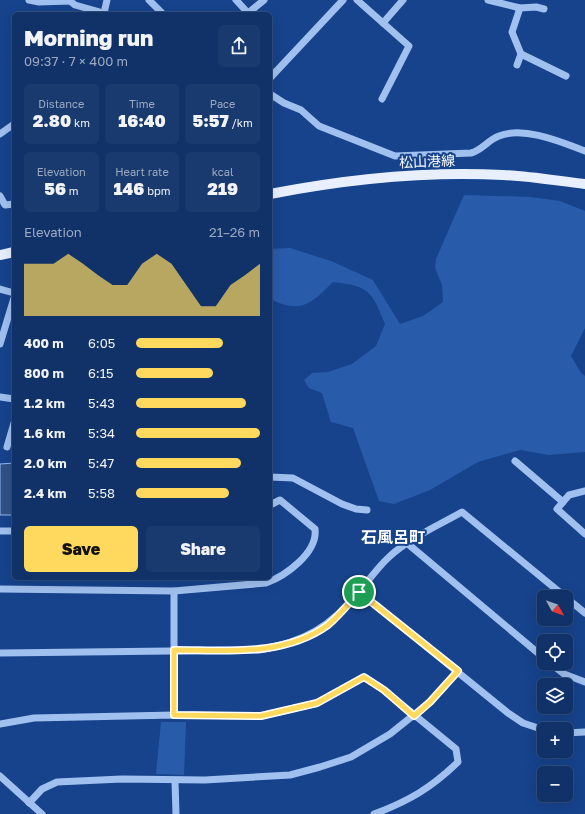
<!DOCTYPE html>
<html lang="en">
<head>
<meta charset="utf-8">
<style>
  body { margin:0; font-family:"Golos Text","Noto Sans JP",sans-serif; background:#193a6f; color:#f1f3f6; height:100vh; display:flex; flex-direction:column; font-size:15px; white-space:nowrap }
  * { box-sizing:border-box; margin:0 }
  p { font-size:13px; color:#9caac0 }
  .icon { flex:none; width:22px; height:22px; fill:none; stroke:currentColor; stroke-width:2; stroke-linecap:round; stroke-linejoin:round }
  .map { position:relative; flex:1; overflow:hidden }
  .details { position:absolute; left:12px; top:12px; width:260px; height:568px; display:flex; flex-direction:column; background:#103269; border-radius:6px; box-shadow:0 4px 16px #0002,0 0 0 1px #304d7d }
  .details>* { flex:none }
  .needle { width:26px; rotate:130deg }
  .buttons { position:absolute; left:537px; top:590px; display:grid; gap:8px }
  .buttons a { display:grid; place-items:center; width:36px; height:36px; border-radius:6px; background:#103269; box-shadow:0 4px 16px #0002,0 0 0 1px #304d7d; font-size:20px }
  .pin { position:absolute; display:grid; place-items:center; width:34px; height:34px; color:#fff; margin:-17px; border:2px solid #fff; border-radius:50%; box-shadow:0 1px 4px #0007 }
  .round { display:grid; place-items:center; flex:none; width:42px; height:42px; border-radius:6px; background:#193a6f }
  .summary { display:flex; align-items:center; justify-content:space-between; height:68px; padding:0 12px }
  h1 { font-size:22px; font-weight:800; line-height:30px }
  .metrics { display:grid; grid-template-columns:repeat(3,1fr); gap:6px; height:68px; padding:4px 12px }
  .metrics div { display:grid; align-content:center; border-radius:6px; background:#193a6f; text-align:center }
  .metrics b { font-size:17px; font-weight:800 }
  .metrics small { font-size:11px; font-weight:400 }
  .metrics p { font-size:11px }
  .chart { height:112px; padding:8px 12px }
  .chart p { display:flex; justify-content:space-between }
  .chart svg { width:100%; height:72px; margin-top:4px; fill:#ffd95e; opacity:.7 }
  .button { display:flex; gap:8px; margin-top:auto; padding:8px 12px }
  .button a { flex:1; height:46px; border-radius:6px; background:#ffd95e; color:#111; font-size:16px; font-weight:800; line-height:46px; text-align:center }
  .button a+a { background:#193a6f; color:#f1f3f6 }
  ul { padding:0 12px; list-style:none; font-size:13px }
  li { display:grid; grid-template-columns:64px 48px 1fr; align-items:center; height:30px }
  li i { height:10px; border-radius:5px; background:#ffd95e }
  .map>svg:first-child { display:block }
  .green { fill:#285cab }
  .water { fill:#315288; stroke:#92baf2 }
  .lines { fill:none; stroke-linecap:round; stroke-linejoin:round }
  .minor { stroke:#a0c0ef; stroke-width:7 }
  .major { stroke:#e8f0ff; stroke-width:10 }
  .route-casing { stroke:#fff; stroke-width:8 }
  .route { stroke:#ffd95e; stroke-width:5 }
  .labels { text-anchor:middle; dominant-baseline:central; stroke-width:4; stroke-linejoin:round; paint-order:stroke }
  .street-label { font-size:14px; fill:#fff; stroke:#16438c }
  .quarter-label { font-size:16px; font-weight:bold; fill:#fff; stroke:#16438c }
</style>
</head>
<body>
<div class="map">
<svg width="585" height="814" viewBox="0 0 585 814">
  <rect width="100%" height="100%" fill="#16438c"/>
  <g class="green">
    <path d="M464,195L530,197L560,201L585,211V328L571,356L581,373L585,376V452L549,455L520,450L478,462L430,490L394,504L379,501L353,428L331,422L322,393L309,388L304,380L312,373L328,372L352,364L376,346L385,324C372,292 370,286 333,282C311,304 301,314 270,299V249L290,248L331,261L373,280L400,324L423,316L443,302L442,285L435,268L436,259Z"/>
    <polygon points="161,722 186,722 184,775 156,774"/>
  </g>
  <polygon class="water" points="14,463 14,515 0,515 0,464"/>
  <g class="lines">
    <g class="minor">
      <polyline points="29,0 39,2 70,1 75,5 107,14"/>
      <polyline points="149,0 163,14"/>
      <polyline points="236,0 248,13"/>
      <polyline points="357,0 409,46 382,99"/>
      <polyline points="488,0 520,8 536,7 544,9"/>
      <polyline points="520,8 512,32 521,54 566,76"/>
      <polyline points="104,13 107,0"/>
      <polyline points="247,14 264,0"/>
      <polyline points="383,23 403,0"/>
      <polyline points="517,65 521,54"/>
      <polyline points="270,78 343,0"/>
      <path d="M270,94L284,103L301,110L319,126L395,156L471,153C482,150 488,140 499,136C524,126 561,142 585,151"/>
      <polyline points="0,134 14,124"/>
      <polyline points="0,196 5,205 14,204"/>
      <polyline points="0,289 14,293"/>
      <polyline points="0,344 14,298"/>
      <polyline points="0,397 14,399"/>
      <polyline points="7,447 14,423"/>
      <polyline points="515,461 563,502"/>
      <polyline points="270,477 293,478 342,504 356,509 367,510"/>
      <polyline points="585,491 569,495 557,509 585,534"/>
      <polyline points="0,531 14,531"/>
      <polyline points="408,544 544,658"/>
      <path d="M0,589L174,591L266,583C285,576 318,553 315,529L280,500L270,505"/>
      <polyline points="174,591 174,715"/>
      <polyline points="359,592 508,713 523,723 544,730"/>
      <path d="M0,653L259,650C305,642 330,627 359,592C369,580 378,567 389,557C408,539 439,525 462,512L585,613"/>
      <polyline points="550,663 564,674 585,682"/>
      <path d="M0,724L34,718L174,715L261,716L317,703L364,677L384,690L456,749L458,762C431,788 409,801 374,814"/>
      <polyline points="566,733 585,732"/>
      <polyline points="0,776 42,814"/>
      <polyline points="175,781 176,814"/>
      <polyline points="29,803 42,789 57,782 122,779 205,780 290,775 320,767 351,757 390,734 430,702 458,671"/>
    </g>
    <g class="major">
      <path d="M270,194C347,179 425,171 503,175C530,176 558,181 585,184"/>
      <polyline points="0,255 14,252"/>
    </g>
  </g>
  <g class="lines">
    <defs>
      <path id="route" d="M359,592L458,671L430,702L414,716L384,690L364,677L317,703L261,716L174,715V650C225,650 284,657 328,625C340,615 349,603 359,592Z"/>
    </defs>
    <use href="#route" class="route-casing"/>
    <use href="#route" class="route"/>
  </g>
  <g class="labels">
    <g class="street-label">
      <text transform="translate(427 161) rotate(-2)">松山港線</text>
    </g>
    <g class="quarter-label">
      <text x="393" y="537">石風呂町</text>
    </g>
  </g>
</svg>
<div class="buttons">
<a><svg class="needle" viewBox="-14 -14 28 28"><path d="M0-13l5 13h-10z" fill="#e53935"/><path d="M0 13l5-13h-10z" fill="#9caac0"/></svg></a>
<a><svg class="icon" aria-label="locate" viewBox="0 0 24 24"><circle cx="12" cy="12" r="6"/><path d="M12 2v4M12 18v4M2 12h4M18 12h4"/></svg></a>
<a><svg class="icon" aria-label="layers" viewBox="0 0 24 24"><path d="M12 4l9 5-9 5-9-5zM3 14l9 5 9-5"/></svg></a>
<a>+</a>
<a>−</a>
</div>
<div class="pin" style="left:359px;top:592px;background:#1e9e55"><svg class="icon" aria-label="arrive" viewBox="0 0 24 24"><path d="M6 21V4h12l-3 4 3 4H6"/></svg></div>
<section class="details">
<div class="summary"><div><h1>Morning run</h1><p>09:37 · 7 × 400 m</p></div><a class="round"><svg class="icon" aria-label="share" viewBox="0 0 24 24"><path d="M12 15V3M7 8l5-5 5 5M5 13v7h14v-7"/></svg></a></div>
<div class="metrics">
<div><p>Distance</p><b>2.80<small> km</small></b></div>
<div><p>Time</p><b>16:40</b></div>
<div><p>Pace</p><b>5:57<small> /km</small></b></div>
</div>
<div class="metrics">
<div><p>Elevation</p><b>56<small> m</small></b></div>
<div><p>Heart rate</p><b>146<small> bpm</small></b></div>
<div><p>kcal</p><b>219</b></div>
</div>
<div class="chart"><p><span>Elevation</span>21–26 m</p>
<svg viewBox="0 0 160 44" preserveAspectRatio="none"><path d="M0 44V12L10 12L20 12L30 6L40 12L50 19L60 25L70 25L80 12L90 6L100 12L110 25L120 38L130 38L140 25L150 19L160 12V44z"/></svg>
</div>
<ul>
<li><b>400 m</b>6:05<i style="width:70%"></i></li>
<li><b>800 m</b>6:15<i style="width:62%"></i></li>
<li><b>1.2 km</b>5:43<i style="width:89%"></i></li>
<li><b>1.6 km</b>5:34<i style="width:100%"></i></li>
<li><b>2.0 km</b>5:47<i style="width:85%"></i></li>
<li><b>2.4 km</b>5:58<i style="width:75%"></i></li>
</ul>
<div class="button"><a>Save</a><a>Share</a></div>
</section>
</div>
</body>
</html>
